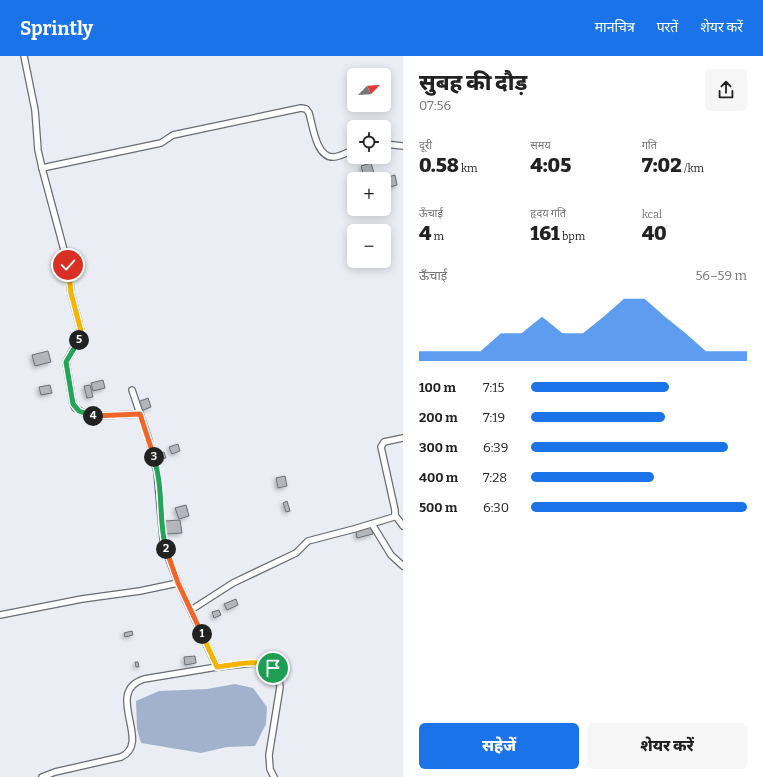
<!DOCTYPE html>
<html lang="hi">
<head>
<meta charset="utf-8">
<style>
  body { margin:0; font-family:Bitter,"Noto Sans Devanagari",serif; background:#f6f6f6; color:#222; height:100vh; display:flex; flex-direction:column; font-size:15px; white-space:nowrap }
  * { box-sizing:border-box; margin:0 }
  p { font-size:13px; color:#767676 }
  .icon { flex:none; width:22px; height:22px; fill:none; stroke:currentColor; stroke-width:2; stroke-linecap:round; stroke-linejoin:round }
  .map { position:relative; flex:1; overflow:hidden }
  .details { display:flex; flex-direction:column; background:#fff; width:360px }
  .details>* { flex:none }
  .needle { width:26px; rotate:66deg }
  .tools { position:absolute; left:347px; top:12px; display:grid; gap:8px }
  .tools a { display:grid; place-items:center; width:44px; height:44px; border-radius:6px; background:#fff; box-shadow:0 2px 10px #0003; font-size:20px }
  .pin { position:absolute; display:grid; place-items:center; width:34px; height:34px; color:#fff; margin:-17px; border:2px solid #fff; border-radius:50%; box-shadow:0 1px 4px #0007 }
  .km { position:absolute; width:20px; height:20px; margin:-10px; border-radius:50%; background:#222; color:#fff; font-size:11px; line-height:20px; text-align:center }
  .round { display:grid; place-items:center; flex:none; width:42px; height:42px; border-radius:6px; background:#f6f6f6 }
  .head { display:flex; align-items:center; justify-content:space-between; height:68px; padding:0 16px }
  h1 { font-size:22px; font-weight:800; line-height:30px }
  .stats { display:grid; grid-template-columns:repeat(3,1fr); gap:6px; height:68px; padding:4px 16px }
  .stats div { display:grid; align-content:center }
  .stats b { font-size:20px; font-weight:800 }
  .stats small { font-size:11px; font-weight:400 }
  .stats p { font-size:11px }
  .chart { height:112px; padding:8px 16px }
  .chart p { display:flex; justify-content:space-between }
  .chart svg { width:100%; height:72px; margin-top:4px; fill:#1a73e8; opacity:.7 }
  .cta { display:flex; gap:8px; margin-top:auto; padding:8px 16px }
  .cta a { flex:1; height:46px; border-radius:6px; background:#1a73e8; color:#fff; font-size:16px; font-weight:800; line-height:46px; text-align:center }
  .cta a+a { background:#f6f6f6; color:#222 }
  ul { padding:0 16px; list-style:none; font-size:13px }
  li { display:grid; grid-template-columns:64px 48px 1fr; align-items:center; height:30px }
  li i { height:10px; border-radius:5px; background:#1a73e8 }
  header { display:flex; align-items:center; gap:24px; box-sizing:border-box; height:56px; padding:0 20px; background:#1a73e8; color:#fff }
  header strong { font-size:19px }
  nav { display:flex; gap:22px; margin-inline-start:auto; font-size:14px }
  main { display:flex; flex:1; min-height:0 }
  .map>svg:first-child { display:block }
  .water { fill:#a3b2cc }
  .building { fill:#b2b6bb; stroke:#6d7075; filter:url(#shadow) }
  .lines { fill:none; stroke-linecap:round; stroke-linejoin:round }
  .minor-casing { stroke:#696c71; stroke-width:8 }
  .minor { stroke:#fff; stroke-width:5.5 }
  .split-1-casing { stroke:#fff; stroke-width:8 }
  .split-2-casing { stroke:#fff; stroke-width:8 }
  .split-3-casing { stroke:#fff; stroke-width:8 }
  .split-4-casing { stroke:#fff; stroke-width:8 }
  .split-5-casing { stroke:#fff; stroke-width:8 }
  .split-6-casing { stroke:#fff; stroke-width:8 }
  .split-1 { stroke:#f5b400; stroke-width:5 }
  .split-2 { stroke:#f0652b; stroke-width:5 }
  .split-3 { stroke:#22a559; stroke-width:5 }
  .split-4 { stroke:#f0652b; stroke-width:5 }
  .split-5 { stroke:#22a559; stroke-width:5 }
  .split-6 { stroke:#f5b400; stroke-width:5 }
</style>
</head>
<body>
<header>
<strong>Sprintly</strong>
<nav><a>मानचित्र</a><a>परतें</a><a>शेयर करें</a></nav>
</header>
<main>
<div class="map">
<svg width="403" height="721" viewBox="0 0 403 721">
  <defs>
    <filter id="shadow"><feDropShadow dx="-2" dy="2" stdDeviation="2" flood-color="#0004"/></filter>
  </defs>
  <rect width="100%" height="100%" fill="#eaeef4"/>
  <polygon class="water" points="235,628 253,632 267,651 266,668 255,690 227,691 201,697 141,687 137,673 136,645 159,635 207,633"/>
  <g class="building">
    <polygon points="371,107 374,117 364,120 361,110"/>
    <polygon points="395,119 397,129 390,131 388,121"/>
    <polygon points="48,295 51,306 35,310 32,299"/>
    <polygon points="103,324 105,332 93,335 91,327"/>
    <polygon points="50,329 52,337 41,339 39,331"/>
    <polygon points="90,329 93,341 87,342 84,330"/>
    <polygon points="148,342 151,351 141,355 138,346"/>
    <polygon points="178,388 180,395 172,398 169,391"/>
    <polygon points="164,396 166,402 157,404 155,398"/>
    <polygon points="285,420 287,430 278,432 276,422"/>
    <polygon points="287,445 290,455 286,456 283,447"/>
    <polygon points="186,449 189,460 179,463 175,452"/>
    <polygon points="180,464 182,477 165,478 164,465"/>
    <polygon points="371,471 373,478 357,482 356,475"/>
    <polygon points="236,543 238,549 227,554 224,548"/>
    <polygon points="219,554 221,559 214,562 212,556"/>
    <polygon points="132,575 133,579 125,581 124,577"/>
    <polygon points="195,600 196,607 185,609 184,601"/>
    <polygon points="135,606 138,606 139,611 136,611"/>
  </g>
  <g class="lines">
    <defs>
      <g id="minor">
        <polyline points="24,0 35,54 38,94 42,112 68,209 71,237 81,275 80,281 66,306 73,348 75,352 86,358 94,360 140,358"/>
        <polyline points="384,88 403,90"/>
        <path d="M42,112L161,87L173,79L301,52L306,53L309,57C313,70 316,101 333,101C340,101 348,96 354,93"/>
        <polyline points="132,334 148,381 157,416 163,483 166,495 178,527 217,611"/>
        <polyline points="395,459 403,470"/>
        <polyline points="372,468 391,499 403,510"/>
        <polyline points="191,554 233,527 296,497 308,485 354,473 394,461 395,459 395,454 381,391 384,386 403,382"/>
        <polyline points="0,559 82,543 140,535 178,527"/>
        <path d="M42,721L55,716L121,701C153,687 103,636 144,623L217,611L253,607L266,608L273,612L279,623L280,631L269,699L270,713L274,721"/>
      </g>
    </defs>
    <use href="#minor" class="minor-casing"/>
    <use href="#minor" class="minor"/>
  </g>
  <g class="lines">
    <defs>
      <path id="split-1" d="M202,578L217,611C235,609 257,602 273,612"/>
      <polyline id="split-2" points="166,493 178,527 202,578"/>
      <path id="split-3" d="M154,401C156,409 158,418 159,426C162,449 160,471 166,493"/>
      <polyline id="split-4" points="93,360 140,358 154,401"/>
      <polyline id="split-5" points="79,284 66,306 73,348 79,355 93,360"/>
      <polyline id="split-6" points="68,209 71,237 81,275 81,278 79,284"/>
    </defs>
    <use href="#split-1" class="split-1-casing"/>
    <use href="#split-2" class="split-2-casing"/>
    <use href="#split-3" class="split-3-casing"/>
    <use href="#split-4" class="split-4-casing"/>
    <use href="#split-5" class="split-5-casing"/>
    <use href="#split-6" class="split-6-casing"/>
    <use href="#split-1" class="split-1"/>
    <use href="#split-2" class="split-2"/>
    <use href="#split-3" class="split-3"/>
    <use href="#split-4" class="split-4"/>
    <use href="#split-5" class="split-5"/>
    <use href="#split-6" class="split-6"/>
  </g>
</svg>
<div class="tools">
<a><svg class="needle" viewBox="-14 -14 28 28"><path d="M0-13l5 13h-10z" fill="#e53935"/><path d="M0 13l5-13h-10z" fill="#767676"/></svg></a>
<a><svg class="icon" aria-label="locate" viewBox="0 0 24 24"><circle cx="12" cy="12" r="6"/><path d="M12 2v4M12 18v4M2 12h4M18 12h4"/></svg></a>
<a>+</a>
<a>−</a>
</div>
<div class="pin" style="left:273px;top:612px;background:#1e9e55"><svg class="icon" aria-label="arrive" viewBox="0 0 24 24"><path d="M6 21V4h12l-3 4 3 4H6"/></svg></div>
<div class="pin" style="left:68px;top:209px;background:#d93025"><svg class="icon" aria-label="check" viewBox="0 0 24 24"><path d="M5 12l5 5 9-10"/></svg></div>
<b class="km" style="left:202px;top:578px">1</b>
<b class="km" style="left:166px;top:493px">2</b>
<b class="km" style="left:154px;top:401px">3</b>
<b class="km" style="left:93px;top:360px">4</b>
<b class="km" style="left:79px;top:284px">5</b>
</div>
<section class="details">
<div class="head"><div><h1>सुबह की दौड़</h1><p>07:56</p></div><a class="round"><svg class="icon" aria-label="share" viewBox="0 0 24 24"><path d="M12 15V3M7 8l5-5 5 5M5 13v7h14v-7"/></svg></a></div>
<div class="stats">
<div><p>दूरी</p><b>0.58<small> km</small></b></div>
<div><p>समय</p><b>4:05</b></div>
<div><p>गति</p><b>7:02<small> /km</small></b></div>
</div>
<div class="stats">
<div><p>ऊँचाई</p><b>4<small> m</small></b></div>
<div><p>हृदय गति</p><b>161<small> bpm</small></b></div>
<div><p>kcal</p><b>40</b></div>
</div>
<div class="chart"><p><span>ऊँचाई</span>56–59 m</p>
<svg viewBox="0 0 160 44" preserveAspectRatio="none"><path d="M0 44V38L10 38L20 38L30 38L40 27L50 27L60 17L70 27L80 27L90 17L100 6L110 6L120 17L130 27L140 38L150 38L160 38V44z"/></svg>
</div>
<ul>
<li><b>100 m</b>7:15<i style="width:64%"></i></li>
<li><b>200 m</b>7:19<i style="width:62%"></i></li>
<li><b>300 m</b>6:39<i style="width:91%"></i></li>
<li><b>400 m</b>7:28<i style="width:57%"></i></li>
<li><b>500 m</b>6:30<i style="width:100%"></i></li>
</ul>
<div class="cta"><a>सहेजें</a><a>शेयर करें</a></div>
</section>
</main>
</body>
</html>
